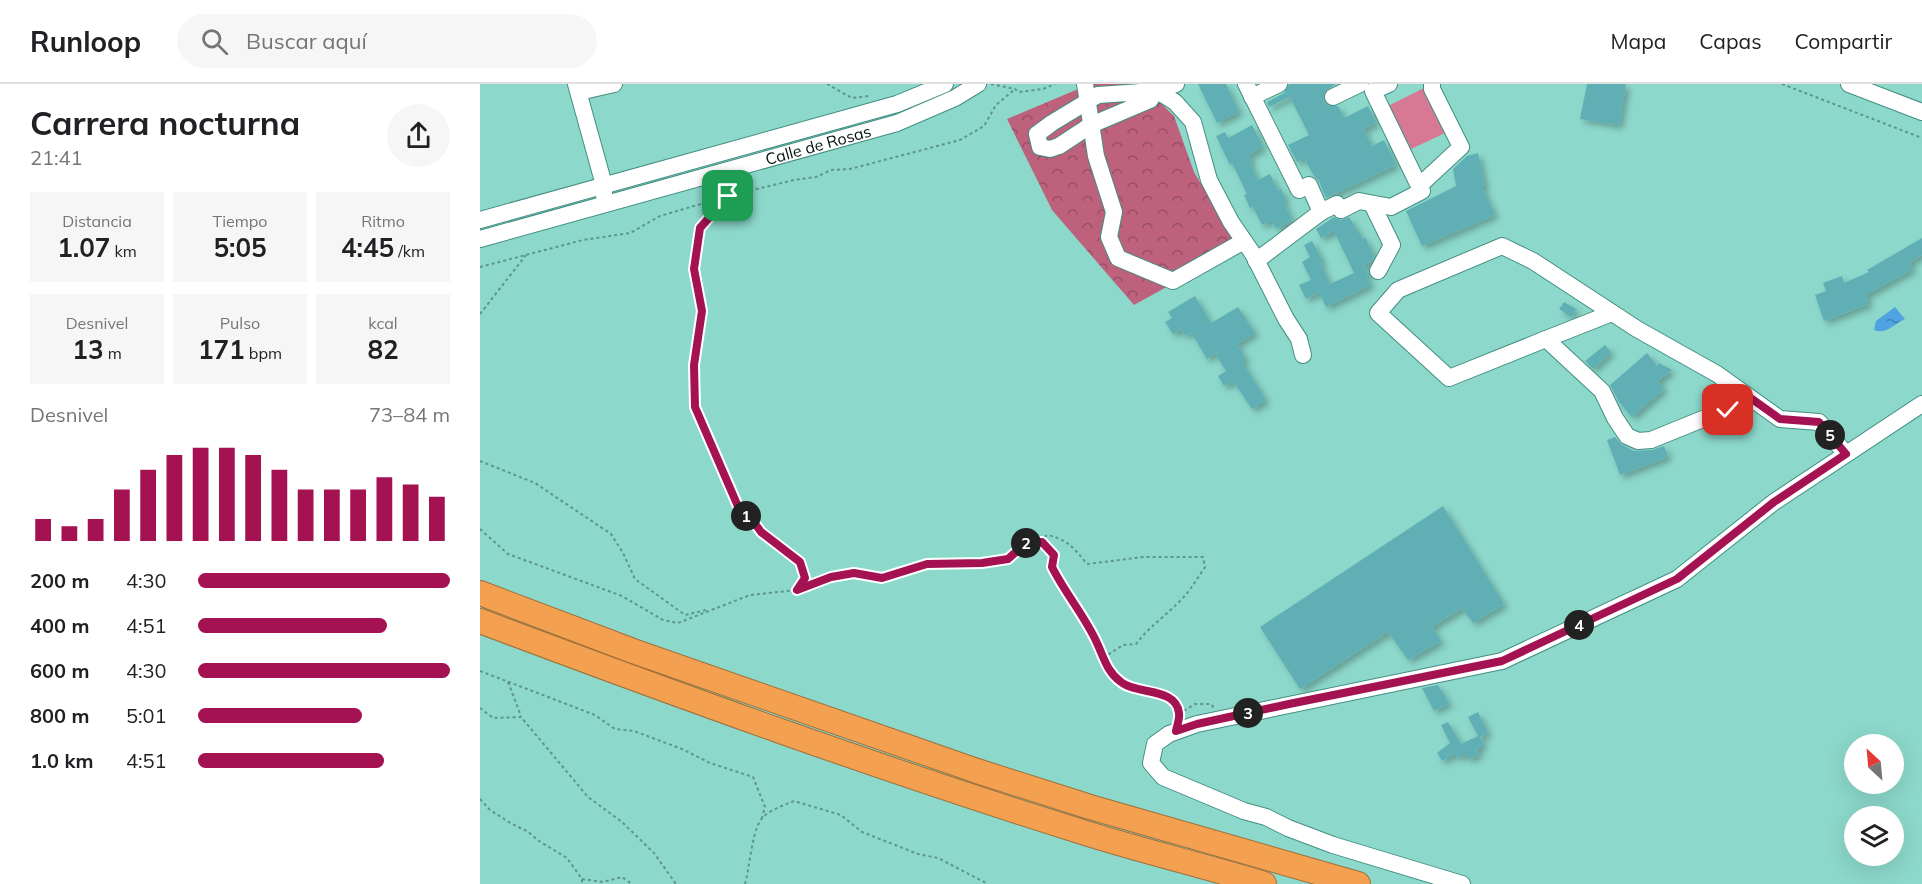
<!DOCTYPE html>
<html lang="es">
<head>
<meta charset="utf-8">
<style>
  body { margin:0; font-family:Mulish,sans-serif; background:#f6f6f6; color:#202124; height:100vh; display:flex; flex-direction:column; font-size:22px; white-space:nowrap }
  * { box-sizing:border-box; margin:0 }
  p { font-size:20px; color:#757577 }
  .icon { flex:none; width:33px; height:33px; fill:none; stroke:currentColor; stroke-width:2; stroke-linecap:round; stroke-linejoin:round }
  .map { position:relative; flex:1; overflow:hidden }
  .panel { display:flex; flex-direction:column; background:#fff; width:480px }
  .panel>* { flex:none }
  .needle { width:39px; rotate:334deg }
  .tools { position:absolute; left:1364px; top:650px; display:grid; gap:12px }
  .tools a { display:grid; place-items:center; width:60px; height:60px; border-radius:50%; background:#fff; box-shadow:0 6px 24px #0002; font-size:30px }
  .pin { position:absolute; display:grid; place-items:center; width:51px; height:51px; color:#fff; margin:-26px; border-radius:12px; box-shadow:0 3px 9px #0006 }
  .km { position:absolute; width:30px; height:30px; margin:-15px; border-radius:50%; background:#222; color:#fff; font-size:16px; line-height:30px; text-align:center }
  .round { display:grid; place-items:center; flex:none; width:63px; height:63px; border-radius:32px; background:#f6f6f6 }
  .head { display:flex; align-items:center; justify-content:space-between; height:102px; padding:0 30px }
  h1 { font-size:33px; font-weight:700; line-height:45px }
  .metrics { display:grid; grid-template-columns:repeat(3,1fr); gap:9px; height:102px; padding:6px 30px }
  .metrics div { display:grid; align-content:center; border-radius:0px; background:#f6f6f6; text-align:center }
  .metrics b { font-size:26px; font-weight:700 }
  .metrics small { font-size:16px; font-weight:400 }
  .metrics p { font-size:16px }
  .chart { height:168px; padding:12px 30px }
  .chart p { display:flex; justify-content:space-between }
  .chart svg { width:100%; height:108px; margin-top:6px; stroke:#a41252; stroke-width:6 }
  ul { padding:0 30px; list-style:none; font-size:20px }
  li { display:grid; grid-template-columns:96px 72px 1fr; align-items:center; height:45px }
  li i { height:15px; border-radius:8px; background:#a41252 }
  header { display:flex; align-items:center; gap:36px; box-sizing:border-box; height:84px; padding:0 30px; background:#fff; border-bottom:2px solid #e0e0e0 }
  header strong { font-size:28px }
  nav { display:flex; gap:33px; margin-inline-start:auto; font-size:21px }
  .search { width:420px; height:54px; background:#f6f6f6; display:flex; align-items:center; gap:15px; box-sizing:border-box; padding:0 21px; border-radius:33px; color:#757577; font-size:22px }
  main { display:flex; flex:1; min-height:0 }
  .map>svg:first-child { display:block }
  .forest { fill:url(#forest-crowns) }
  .pitch { fill:#d77994 }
  .water { fill:url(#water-ripples) }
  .building { fill:#61afb5; filter:url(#shadow) }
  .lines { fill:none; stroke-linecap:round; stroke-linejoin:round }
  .minor-casing { stroke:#438e83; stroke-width:18 }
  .highway-casing { stroke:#9e6f39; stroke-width:26 }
  .path { stroke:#5d958b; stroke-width:2; stroke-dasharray:3 3; stroke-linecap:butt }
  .minor { stroke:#fff; stroke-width:16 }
  .highway { stroke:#f3a150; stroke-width:24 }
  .route-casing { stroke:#fff; stroke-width:12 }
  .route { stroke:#a41252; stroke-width:8 }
  .labels { text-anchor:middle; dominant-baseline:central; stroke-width:4.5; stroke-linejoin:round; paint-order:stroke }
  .street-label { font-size:16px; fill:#00120f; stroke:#8cd8cb }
</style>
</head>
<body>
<header>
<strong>Runloop</strong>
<div class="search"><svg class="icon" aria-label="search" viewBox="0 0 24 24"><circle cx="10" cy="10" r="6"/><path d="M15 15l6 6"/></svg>Buscar aquí</div>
<nav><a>Mapa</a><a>Capas</a><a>Compartir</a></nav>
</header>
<main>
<section class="panel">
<div class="head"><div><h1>Carrera nocturna</h1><p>21:41</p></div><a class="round"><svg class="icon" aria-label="share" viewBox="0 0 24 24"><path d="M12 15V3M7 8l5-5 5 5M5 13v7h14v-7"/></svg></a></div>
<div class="metrics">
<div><p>Distancia</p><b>1.07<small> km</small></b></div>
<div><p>Tiempo</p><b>5:05</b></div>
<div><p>Ritmo</p><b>4:45<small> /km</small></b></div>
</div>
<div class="metrics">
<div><p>Desnivel</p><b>13<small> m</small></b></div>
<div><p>Pulso</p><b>171<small> bpm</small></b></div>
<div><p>kcal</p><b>82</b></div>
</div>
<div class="chart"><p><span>Desnivel</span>73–84 m</p>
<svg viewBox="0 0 160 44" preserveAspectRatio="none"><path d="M5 44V35M15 44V38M25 44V35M35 44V23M45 44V15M55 44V9M65 44V6M75 44V6M85 44V9M95 44V15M105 44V23M115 44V23M125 44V23M135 44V18M145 44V21M155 44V26"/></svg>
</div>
<ul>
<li><b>200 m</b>4:30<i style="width:100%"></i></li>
<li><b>400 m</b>4:51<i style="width:75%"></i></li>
<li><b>600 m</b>4:30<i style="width:100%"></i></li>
<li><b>800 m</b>5:01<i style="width:65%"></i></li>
<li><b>1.0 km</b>4:51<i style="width:74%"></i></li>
</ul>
</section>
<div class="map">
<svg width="1442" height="800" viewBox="0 0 1442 800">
  <defs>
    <pattern id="forest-crowns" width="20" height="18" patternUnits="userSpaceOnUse" patternTransform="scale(1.5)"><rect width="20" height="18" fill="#be617d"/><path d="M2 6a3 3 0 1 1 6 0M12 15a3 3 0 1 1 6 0" fill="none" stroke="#984f65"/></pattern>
    <pattern id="water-ripples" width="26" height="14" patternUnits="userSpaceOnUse" patternTransform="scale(1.5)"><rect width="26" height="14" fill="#4ea3e0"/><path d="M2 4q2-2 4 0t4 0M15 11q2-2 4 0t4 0" fill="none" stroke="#3e83b4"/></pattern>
    <filter id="shadow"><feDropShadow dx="4" dy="4" stdDeviation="3" flood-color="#0004"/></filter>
  </defs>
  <rect width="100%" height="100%" fill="#8cd8cb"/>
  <polygon class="forest" points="610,0 661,0 694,32 714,88 759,163 654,221 572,126 527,35"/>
  <polygon class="pitch" points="944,4 965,49 927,67 906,23"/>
  <path class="water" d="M1415,223L1425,235C1414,240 1406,251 1394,246L1396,237Z"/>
  <g class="building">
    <polygon points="718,0 746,0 759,28 737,39"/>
    <polygon points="809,0 856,0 845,7 843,17 848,22 858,22 864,34 888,22 896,39 883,45 892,62 904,56 916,81 846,114 839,97 834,92 824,74 817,78 808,61 829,51 810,13 789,23 787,18 804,9"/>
    <polygon points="1107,0 1146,0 1139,41 1100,35"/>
    <polygon points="772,41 783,63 769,71 772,76 769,77 778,96 790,90 798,107 801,105 806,116 803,117 812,136 796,145 792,136 782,141 773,123 770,124 764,111 767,110 752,79 750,81 736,52 745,48 748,54"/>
    <polygon points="998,69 1005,103 1002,103 1015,131 942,162 926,127 976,102 973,85 987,72"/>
    <polygon points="854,133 861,136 869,133 883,155 885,153 894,172 891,177 884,181 888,190 886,191 891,201 846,223 839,208 826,215 819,201 831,196 822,178 830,173 824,161 832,157 843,178 840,179 850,200 874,189 854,147 841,154 836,145"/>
    <polygon points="1442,154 1442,171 1429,179 1433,185 1386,211 1389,220 1344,237 1335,211 1346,207 1343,199 1362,192 1364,199 1389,188 1387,186"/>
    <polygon points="715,212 731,239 758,223 775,249 757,260 766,275 762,277 786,316 772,325 753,297 744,302 738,292 746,287 735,269 727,275 711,248 705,252 701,245 693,250 685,238 692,234 688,228"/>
    <polygon points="1084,218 1096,225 1091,233 1079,225"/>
    <polygon points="1125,261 1131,268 1113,285 1105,277"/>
    <polygon points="1167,269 1177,282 1179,279 1192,286 1178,297 1184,305 1152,333 1139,318 1130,301"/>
    <polygon points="1135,353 1142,361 1154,367 1172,366 1184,362 1188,373 1140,391 1127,356"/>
    <polygon points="963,422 1024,520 993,539 982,524 952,543 961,557 928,576 908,548 820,605 780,543"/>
    <polygon points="958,601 969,619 954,627 942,604"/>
    <polygon points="998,628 1008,649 1000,653 1004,660 997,665 999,671 989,675 985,670 977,674 976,669 962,677 957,669 970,659 961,641 968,638 981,660 998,652 988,633"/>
  </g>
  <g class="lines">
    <defs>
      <g id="minor">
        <polyline points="96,0 124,101 124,112"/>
        <polyline points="605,0 616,72 634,128 629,153 638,174 693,197 764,157"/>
        <polyline points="666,0 695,18 713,38 729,96 751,138 773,170 806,235 819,255 823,271"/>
        <polyline points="766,0 819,106 829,101 841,128 857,120 861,126 879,117 911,123 942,107 939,102 981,63 952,5 952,0"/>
        <polyline points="909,0 893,7 939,102"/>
        <polyline points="1369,0 1442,28"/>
        <polyline points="676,7 670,16 611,41 579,62 570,65 560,63 557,50 572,39 618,11 676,7 696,0"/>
        <polyline points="99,8 134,0"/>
        <polyline points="772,13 799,0"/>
        <polyline points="853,13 880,0"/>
        <polyline points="892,120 912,161 898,187"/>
        <polyline points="0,136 417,20 465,0"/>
        <path id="s1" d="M0,155L417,39L475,14L498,0"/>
        <polyline points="776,177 841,128"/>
        <polyline points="1066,255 1132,229"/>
        <polyline points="1272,315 1171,356 1158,357 1147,352 1135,334 1122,307 1066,255 969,294 898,229 918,206 1022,162 1053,177 1157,245 1237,290 1300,335 1339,338 1366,370"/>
        <polyline points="982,800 853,761 808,744 786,733 764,727 683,693 671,679 675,660 689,650 717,640 1022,577 1197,495 1294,418 1442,320"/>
      </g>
      <g id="highway">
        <polyline points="0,509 153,567 497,687 610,723 878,800"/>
        <path d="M0,537C197,611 395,683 596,746C658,766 722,781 784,800"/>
      </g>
    </defs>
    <use href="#minor" class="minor-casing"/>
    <use href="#highway" class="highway-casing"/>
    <g class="path">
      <polyline points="347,0 372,14 389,12"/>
      <polyline points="511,0 535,5 539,8 563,5 575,0"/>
      <polyline points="1302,0 1442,54"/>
      <polyline points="246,114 220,143 214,185 222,227 214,281 215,323 260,427 273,437 281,448 320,478 325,493 317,506"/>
      <polyline points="0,183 103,156 150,149 180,132 248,112 314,96 336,93 351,86 370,85 480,56 504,42 516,21 535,5"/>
      <polyline points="0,230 46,171"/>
      <polyline points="0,377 55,399 131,450 143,469 155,495 205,531 226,526"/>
      <path d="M0,445L28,470L142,512L183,536L198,539L270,511L317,506L351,493L374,489L403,494L447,480L502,479L528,475L547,458L562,457L574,471L572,483C585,509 604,532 617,558C624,573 628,592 644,600C661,609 678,607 696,618L699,631"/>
      <path d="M560,457L567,451C587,455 594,464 607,480L663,473H723L725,483C717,495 710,507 700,517C685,532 669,543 656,560L643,561L623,574"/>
      <polyline points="0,587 115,631 135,645 154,647 202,665 230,679 273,693 285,723 282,734"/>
      <polyline points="28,598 41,632"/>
      <polyline points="0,624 13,634 41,633 108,713 142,738 174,769 196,800"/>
      <polyline points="699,630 715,620 731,620 734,624"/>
      <polyline points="0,715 10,726 32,740 47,747 59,757 87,774 102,795 102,800"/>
      <polyline points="102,795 123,798 142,793 152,800"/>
      <path d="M265,800C270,783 272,742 284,732C293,725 304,721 314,717L361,731L382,748L438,770L458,774L508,800"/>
    </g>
    <use href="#minor" class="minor"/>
    <use href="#highway" class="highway"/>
  </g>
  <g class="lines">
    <defs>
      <path id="route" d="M248,112L220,144L214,185L222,227L214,281L215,323L260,427L273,437L281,448L320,478L325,494L317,506L351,493L374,489L402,494L447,480L502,479L528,475L547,458H562L574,471L572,483C585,509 606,534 617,559C624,574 627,588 641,598C657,611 696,603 699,629C700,634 697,642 696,647L717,640L809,620L1022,577L1197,495L1294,418L1366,370L1339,338L1300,335L1272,315L1248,326"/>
    </defs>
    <use href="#route" class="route-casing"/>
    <use href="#route" class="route"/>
  </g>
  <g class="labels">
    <g class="street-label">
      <text stroke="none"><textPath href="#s1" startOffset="351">Calle de Rosas</textPath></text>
    </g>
  </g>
</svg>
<div class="tools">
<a><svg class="needle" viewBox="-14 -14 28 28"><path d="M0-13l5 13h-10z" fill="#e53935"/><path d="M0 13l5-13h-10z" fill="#757577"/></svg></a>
<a><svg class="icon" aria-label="layers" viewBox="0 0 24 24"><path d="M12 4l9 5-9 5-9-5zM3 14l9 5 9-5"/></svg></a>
</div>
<div class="pin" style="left:248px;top:112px;background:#1e9e55"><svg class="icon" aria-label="arrive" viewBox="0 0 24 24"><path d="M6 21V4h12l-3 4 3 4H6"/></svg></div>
<div class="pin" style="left:1248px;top:326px;background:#d93025"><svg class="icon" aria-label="check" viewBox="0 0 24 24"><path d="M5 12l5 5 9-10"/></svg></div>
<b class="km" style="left:266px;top:432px">1</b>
<b class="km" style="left:546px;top:459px">2</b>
<b class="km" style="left:768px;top:629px">3</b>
<b class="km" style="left:1099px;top:541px">4</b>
<b class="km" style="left:1350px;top:351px">5</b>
</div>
</main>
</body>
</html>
